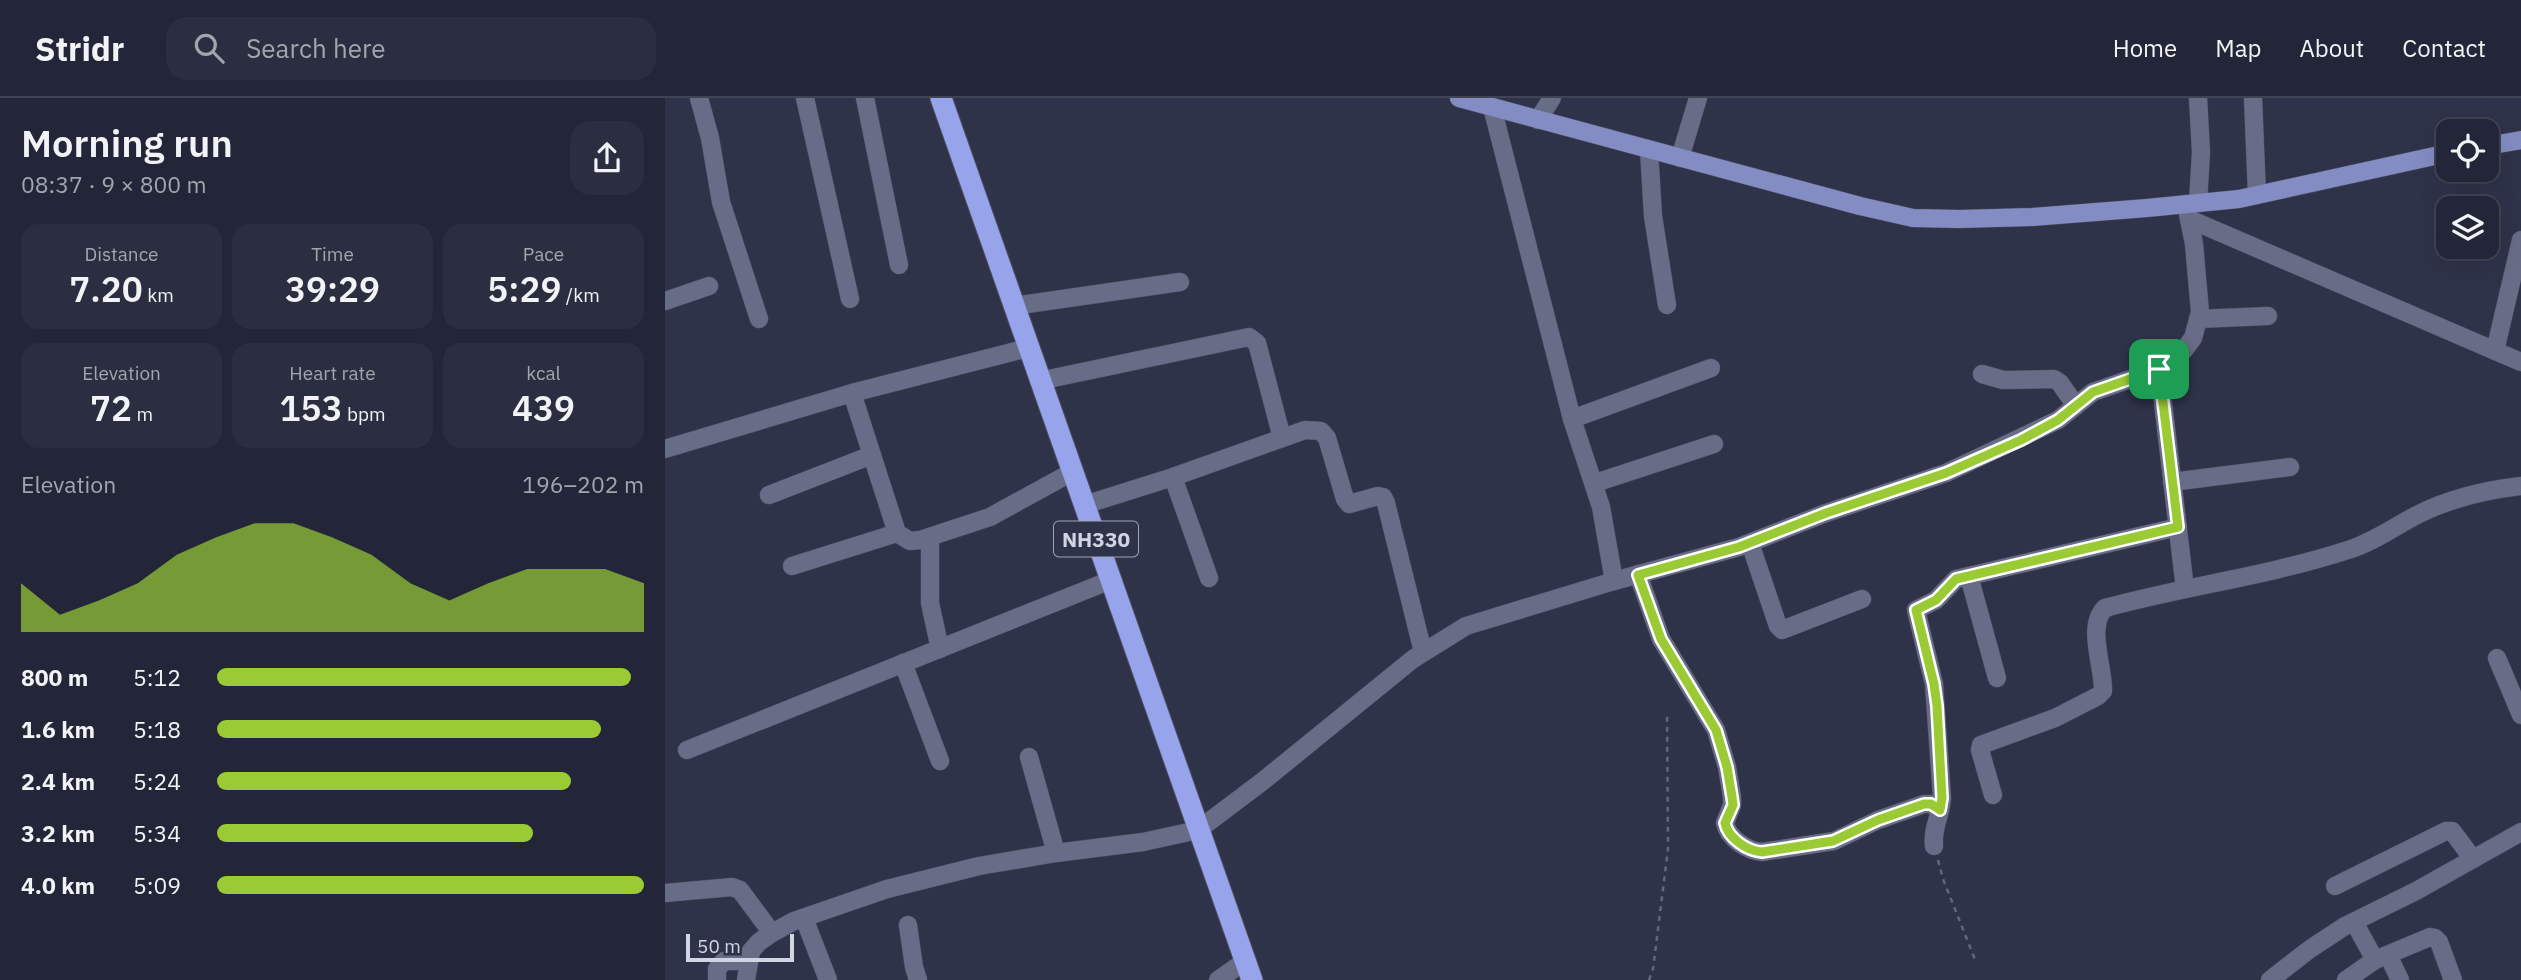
<!DOCTYPE html>
<html lang="en">
<head>
<meta charset="utf-8">
<style>
  body { margin:0; font-family:"IBM Plex Sans",sans-serif; background:#2b2e40; color:#f1f3f6; height:100vh; display:flex; flex-direction:column; font-size:26px; white-space:nowrap }
  * { box-sizing:border-box; margin:0 }
  p { font-size:23px; color:#a3a5ae }
  .icon { flex:none; width:38px; height:38px; fill:none; stroke:currentColor; stroke-width:2; stroke-linecap:round; stroke-linejoin:round }
  .map { position:relative; flex:1; overflow:hidden }
  .drawer { display:flex; flex-direction:column; background:#232638; width:665px }
  .drawer>* { flex:none }
  .buttons { position:absolute; left:1771px; top:21px; display:grid; gap:14px }
  .buttons a { display:grid; place-items:center; width:63px; height:63px; border-radius:14px; background:#232638; box-shadow:0 7px 28px #0002,0 0 0 2px #404353; font-size:35px }
  .scale { position:absolute; left:21px; bottom:18px; width:108px; box-sizing:border-box; padding-left:7px; border:4px solid #d1d4e3; border-top:0; font-size:19px; line-height:24px; white-space:nowrap; color:#d1d4e3; -webkit-text-stroke:5px #2f334a; paint-order:stroke }
  .pin { position:absolute; display:grid; place-items:center; width:60px; height:60px; color:#fff; margin:-30px; border-radius:14px; box-shadow:0 4px 10px #0006 }
  .round { display:grid; place-items:center; flex:none; width:74px; height:74px; border-radius:21px; background:#2b2e40 }
  .summary { display:flex; align-items:center; justify-content:space-between; height:119px; padding:0 21px }
  h1 { font-size:38px; font-weight:600; line-height:52px }
  .figures { display:grid; grid-template-columns:repeat(3,1fr); gap:10px; height:119px; padding:7px 21px }
  .figures div { display:grid; align-content:center; border-radius:18px; background:#2b2e40; text-align:center }
  .figures b { font-size:35px; font-weight:600 }
  .figures small { font-size:19px; font-weight:400 }
  .figures p { font-size:19px }
  .chart { height:196px; padding:14px 21px }
  .chart p { display:flex; justify-content:space-between }
  .chart svg { width:100%; height:126px; margin-top:7px; fill:#9acb35; opacity:.7 }
  ul { padding:0 21px; list-style:none; font-size:23px }
  li { display:grid; grid-template-columns:112px 84px 1fr; align-items:center; height:52px }
  li i { height:18px; border-radius:9px; background:#9acb35 }
  header { display:flex; align-items:center; gap:42px; box-sizing:border-box; height:98px; padding:0 35px; background:#232638; border-bottom:2px solid #404353 }
  header strong { font-size:33px }
  nav { display:flex; gap:38px; margin-inline-start:auto; font-size:24px }
  .search { width:490px; height:63px; background:#2b2e40; display:flex; align-items:center; gap:18px; box-sizing:border-box; padding:0 24px; border-radius:21px; color:#a3a5ae; font-size:26px }
  main { display:flex; flex:1; min-height:0 }
  .map>svg:first-child { display:block }
  .lines { fill:none; stroke-linecap:round; stroke-linejoin:round }
  .minor-casing { stroke:#4c4f61; stroke-width:19 }
  .major-casing { stroke:#4c4f61; stroke-width:19 }
  .highway-casing { stroke:#4c4f61; stroke-width:23 }
  .path { stroke:#62667a; stroke-width:2.5; stroke-dasharray:5 5; stroke-linecap:butt }
  .minor { stroke:#686d87; stroke-width:18 }
  .major { stroke:#848dc3; stroke-width:18 }
  .highway { stroke:#97a3eb; stroke-width:21 }
  .route-casing { stroke:#fff; stroke-width:14 }
  .route { stroke:#9acb35; stroke-width:9 }
  .labels { text-anchor:middle; dominant-baseline:central; stroke-width:7; stroke-linejoin:round; paint-order:stroke }
  .shield { fill:#2f334a; stroke:#a0a4b5; stroke-width:2 }
  .shield-label { font-size:21px; font-weight:bold; fill:#d1d4e3 }
</style>
</head>
<body>
<header>
<strong>Stridr</strong>
<div class="search"><svg class="icon" aria-label="search" viewBox="0 0 24 24"><circle cx="10" cy="10" r="6"/><path d="M15 15l6 6"/></svg>Search here</div>
<nav><a>Home</a><a>Map</a><a>About</a><a>Contact</a></nav>
</header>
<main>
<section class="drawer">
<div class="summary"><div><h1>Morning run</h1><p>08:37 · 9 × 800 m</p></div><a class="round"><svg class="icon" aria-label="share" viewBox="0 0 24 24"><path d="M12 15V3M7 8l5-5 5 5M5 13v7h14v-7"/></svg></a></div>
<div class="figures">
<div><p>Distance</p><b>7.20<small> km</small></b></div>
<div><p>Time</p><b>39:29</b></div>
<div><p>Pace</p><b>5:29<small> /km</small></b></div>
</div>
<div class="figures">
<div><p>Elevation</p><b>72<small> m</small></b></div>
<div><p>Heart rate</p><b>153<small> bpm</small></b></div>
<div><p>kcal</p><b>439</b></div>
</div>
<div class="chart"><p><span>Elevation</span>196–202 m</p>
<svg viewBox="0 0 160 44" preserveAspectRatio="none"><path d="M0 44V27L10 38L20 33L30 27L40 17L50 11L60 6L70 6L80 11L90 17L100 27L110 33L120 27L130 22L140 22L150 22L160 27V44z"/></svg>
</div>
<ul>
<li><b>800 m</b>5:12<i style="width:97%"></i></li>
<li><b>1.6 km</b>5:18<i style="width:90%"></i></li>
<li><b>2.4 km</b>5:24<i style="width:83%"></i></li>
<li><b>3.2 km</b>5:34<i style="width:74%"></i></li>
<li><b>4.0 km</b>5:09<i style="width:100%"></i></li>
</ul>
</section>
<div class="map">
<svg width="1856" height="882" viewBox="0 0 1856 882">
  <rect width="100%" height="100%" fill="#2f334a"/>
  <g class="lines">
    <defs>
      <g id="minor">
        <polyline points="34,0 45,40 56,104 94,221"/>
        <polyline points="140,0 185,201"/>
        <polyline points="200,0 234,167"/>
        <polyline points="1533,0 1536,54 1533,105"/>
        <polyline points="1588,0 1592,97"/>
        <polyline points="827,9 907,321 936,409 949,483"/>
        <polyline points="873,22 887,0"/>
        <polyline points="984,52 988,118 1002,207"/>
        <polyline points="1015,60 1033,0"/>
        <polyline points="1524,121 1856,264"/>
        <polyline points="0,203 44,188"/>
        <polyline points="348,208 515,184"/>
        <polyline points="1533,221 1603,218"/>
        <polyline points="1830,253 1856,142"/>
        <polyline points="1494,271 1520,491"/>
        <polyline points="1317,276 1338,282 1389,281 1395,285 1411,308"/>
        <polyline points="374,283 584,239 592,245 617,340"/>
        <polyline points="187,295 232,435 245,443 255,442 325,419 407,374"/>
        <polyline points="907,321 1046,270"/>
        <polyline points="0,351 187,295 363,250"/>
        <polyline points="508,379 544,480"/>
        <polyline points="1507,384 1625,369"/>
        <polyline points="930,385 1049,346"/>
        <polyline points="104,397 207,357"/>
        <polyline points="419,407 508,379 640,332 656,333 662,340 680,401 684,406 713,398 718,399 721,405 758,554"/>
        <polyline points="265,439 265,505 275,551"/>
        <polyline points="1085,445 1113,528 1117,532 1197,501"/>
        <polyline points="127,468 232,435"/>
        <path d="M973,476L996,541L1051,632L1062,669L1067,699V707L1060,725C1063,740 1082,753 1097,754L1169,743L1213,722L1259,706H1266L1275,712"/>
        <polyline points="1304,478 1332,580"/>
        <polyline points="1832,560 1856,617"/>
        <polyline points="238,565 275,663"/>
        <polyline points="22,652 446,482"/>
        <polyline points="364,659 391,755"/>
        <path d="M1328,697L1315,652L1316,647L1390,620L1433,598L1438,593C1439,570 1421,528 1440,510C1520,488 1603,478 1683,452C1709,444 1730,428 1754,416C1784,401 1822,392 1856,388"/>
        <path d="M1269,748C1267,729 1276,718 1277,700L1269,586L1251,512L1271,502L1291,481L1513,429"/>
        <polyline points="1670,788 1781,733 1787,733 1808,761"/>
        <polyline points="0,795 67,789 75,792 107,835"/>
        <polyline points="139,820 163,882"/>
        <polyline points="1689,824 1710,862"/>
        <polyline points="243,827 249,869 253,882"/>
        <polyline points="1723,857 1735,882"/>
        <polyline points="52,882 52,871 59,863 83,863"/>
        <polyline points="81,882 86,853 94,844 107,835 129,823 222,791 314,768 391,755 478,744 533,732 598,683 748,561 801,528 949,483 1074,449 1161,415 1281,375 1393,322 1428,294 1494,271 1519,252 1528,240 1535,214 1529,146 1521,106"/>
        <polyline points="553,882 580,863"/>
        <polyline points="1605,882 1645,851 1680,828 1751,793 1856,734"/>
        <polyline points="1681,882 1710,862 1765,839 1770,840 1774,844 1788,882"/>
      </g>
      <g id="major">
        <polyline points="794,0 1195,108 1248,120 1294,121 1367,119 1482,110 1574,101 1783,55"/>
        <polyline points="1822,48 1856,42"/>
      </g>
      <polyline id="highway" points="276,0 587,882"/>
    </defs>
    <use href="#minor" class="minor-casing"/>
    <use href="#major" class="major-casing"/>
    <use href="#highway" class="highway-casing"/>
    <g class="path">
      <polyline points="1273,762 1278,781 1311,864"/>
      <polyline points="984,882 988,871 1003,751 1002,616"/>
    </g>
    <use href="#minor" class="minor"/>
    <use href="#major" class="major"/>
    <use href="#highway" class="highway"/>
  </g>
  <g class="lines">
    <defs>
      <path id="route" d="M1494,271L1513,429L1291,481L1271,502L1251,512L1269,586L1272,608L1277,700L1275,712L1266,706H1259L1213,722L1168,743L1097,754C1082,753 1063,740 1060,725L1068,707L1067,699L1062,669L1051,632L996,541L973,477L1074,449L1161,415L1281,375L1356,342L1393,322L1428,294Z"/>
    </defs>
    <use href="#route" class="route-casing"/>
    <use href="#route" class="route"/>
  </g>
  <g class="labels">
    <rect class="shield" x="389" y="423.5" width="84" height="35" rx="5"/>
    <g class="shield-label">
      <text x="431" y="441">NH330</text>
    </g>
  </g>
</svg>
<div class="buttons">
<a><svg class="icon" aria-label="locate" viewBox="0 0 24 24"><circle cx="12" cy="12" r="6"/><path d="M12 2v4M12 18v4M2 12h4M18 12h4"/></svg></a>
<a><svg class="icon" aria-label="layers" viewBox="0 0 24 24"><path d="M12 4l9 5-9 5-9-5zM3 14l9 5 9-5"/></svg></a>
</div>
<div class="scale">50 m</div>
<div class="pin" style="left:1494px;top:271px;background:#1e9e55"><svg class="icon" aria-label="arrive" viewBox="0 0 24 24"><path d="M6 21V4h12l-3 4 3 4H6"/></svg></div>
</div>
</main>
</body>
</html>
